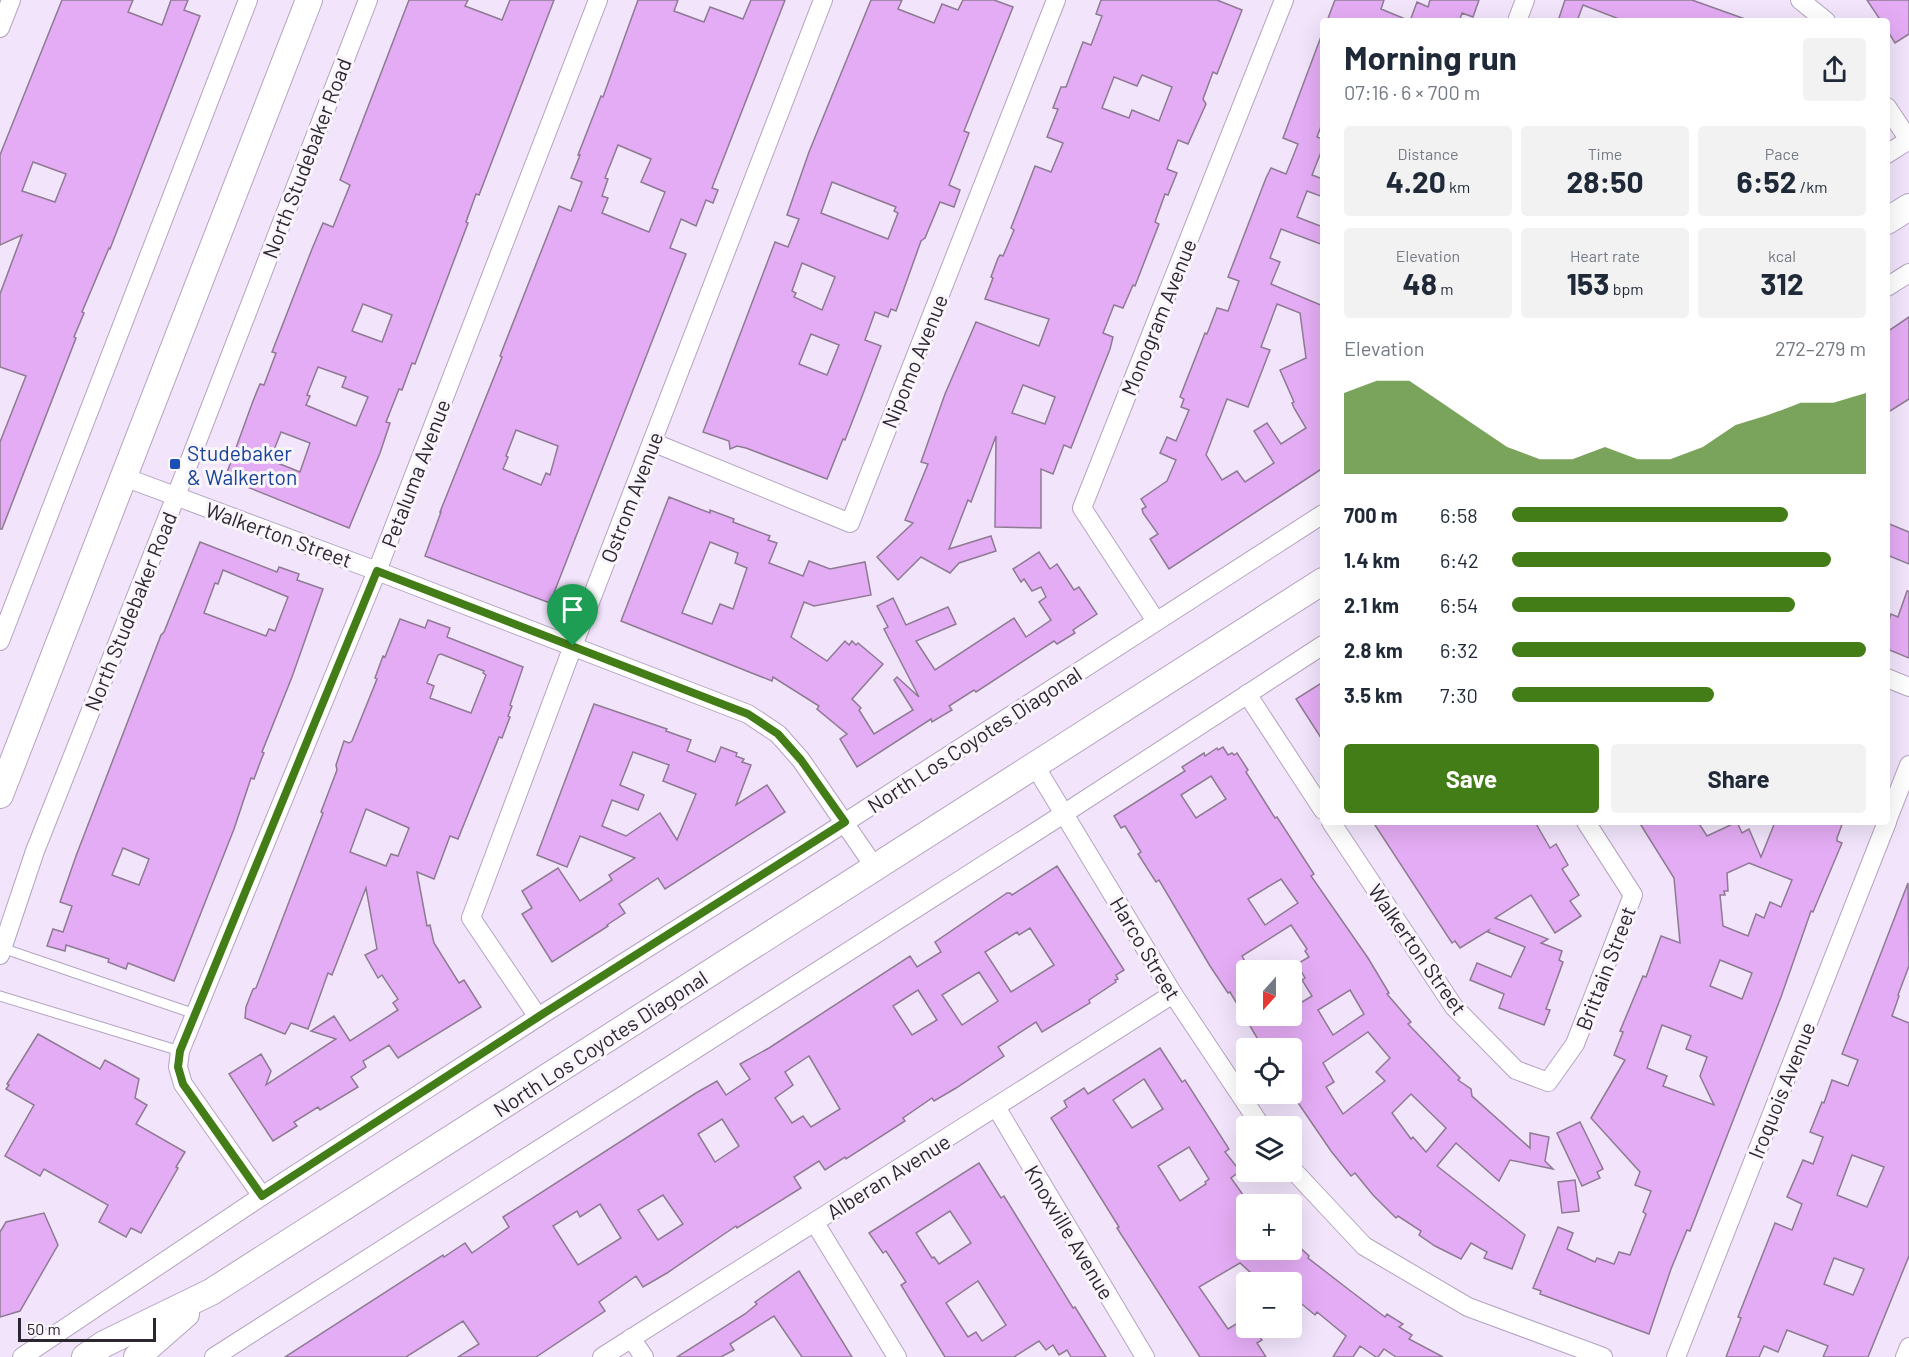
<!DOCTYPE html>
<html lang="en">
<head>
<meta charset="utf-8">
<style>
  body { margin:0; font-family:Barlow,sans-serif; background:#f2f2f3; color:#1f2937; height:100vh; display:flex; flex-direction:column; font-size:22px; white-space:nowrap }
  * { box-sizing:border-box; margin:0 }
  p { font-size:20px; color:#747a83 }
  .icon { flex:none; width:33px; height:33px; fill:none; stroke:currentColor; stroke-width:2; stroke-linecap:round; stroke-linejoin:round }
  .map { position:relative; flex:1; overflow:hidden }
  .details { position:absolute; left:1320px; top:18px; width:570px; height:807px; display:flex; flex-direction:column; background:#fff; border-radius:6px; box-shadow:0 6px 24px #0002 }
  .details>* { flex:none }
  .needle { width:39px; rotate:201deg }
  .controls { position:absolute; left:1236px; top:960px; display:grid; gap:12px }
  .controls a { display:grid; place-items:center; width:66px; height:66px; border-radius:6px; background:#fff; box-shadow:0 6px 24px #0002; font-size:30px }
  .scale { position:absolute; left:18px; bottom:15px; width:138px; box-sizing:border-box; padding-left:6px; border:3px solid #2c2630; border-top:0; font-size:16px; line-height:21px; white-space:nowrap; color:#2c2630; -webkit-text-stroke:4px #f9f5fb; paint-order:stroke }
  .pin { position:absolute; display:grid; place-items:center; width:51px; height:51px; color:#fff; margin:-62px -26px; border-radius:50% 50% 50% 0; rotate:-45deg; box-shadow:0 0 6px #0007 }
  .pin .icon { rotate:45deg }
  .round { display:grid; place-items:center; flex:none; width:63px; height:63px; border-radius:6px; background:#f2f2f3 }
  .headline { display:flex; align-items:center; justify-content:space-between; height:102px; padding:0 24px }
  h1 { font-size:33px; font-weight:700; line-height:45px }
  .metrics { display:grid; grid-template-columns:repeat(3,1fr); gap:9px; height:102px; padding:6px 24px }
  .metrics div { display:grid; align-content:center; border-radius:6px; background:#f2f2f3; text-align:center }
  .metrics b { font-size:30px; font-weight:700 }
  .metrics small { font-size:16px; font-weight:400 }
  .metrics p { font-size:16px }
  .chart { height:168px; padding:12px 24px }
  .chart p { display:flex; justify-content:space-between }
  .chart svg { width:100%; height:108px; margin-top:6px; fill:#437d17; opacity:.7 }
  .button { display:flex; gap:12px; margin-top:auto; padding:12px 24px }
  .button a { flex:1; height:69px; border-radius:6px; background:#437d17; color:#fff; font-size:24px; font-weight:700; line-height:69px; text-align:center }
  .button a+a { background:#f2f2f3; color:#1f2937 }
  ul { padding:0 24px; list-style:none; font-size:20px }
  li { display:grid; grid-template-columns:96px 72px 1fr; align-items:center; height:45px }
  li i { height:15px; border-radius:8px; background:#437d17 }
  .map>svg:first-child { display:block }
  .building { fill:#e4acf4; stroke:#8e7b93; stroke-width:1.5; fill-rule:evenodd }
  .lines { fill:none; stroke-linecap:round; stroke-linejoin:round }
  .service-casing { stroke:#b4a4c0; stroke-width:11 }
  .minor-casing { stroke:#b4a4c0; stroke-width:20 }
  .secondary-casing { stroke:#b4a4c0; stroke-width:28 }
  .service { stroke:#fff; stroke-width:9 }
  .minor { stroke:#fff; stroke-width:18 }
  .secondary { stroke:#fff; stroke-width:26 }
  .route-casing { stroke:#fff; stroke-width:12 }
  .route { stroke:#437d17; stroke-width:8 }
  .transit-dot { fill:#1a4fb4; stroke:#f9f5fb; stroke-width:2 }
  .labels { text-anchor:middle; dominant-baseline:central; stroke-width:6; stroke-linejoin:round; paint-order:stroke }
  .street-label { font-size:21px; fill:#2c2630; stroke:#f9f5fb }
  .transit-label { font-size:21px; fill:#164399; stroke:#f9f5fb; text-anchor:start }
</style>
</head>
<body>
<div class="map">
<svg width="1909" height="1357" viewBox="0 0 1909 1357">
  <rect width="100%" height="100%" fill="#f1e4fb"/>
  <g class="building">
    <path d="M62,0H133L128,12L162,25L171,0H188L184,10L200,16L110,249L109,248L82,312L84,313L74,337L76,338L2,529H0V442L26,376L0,367V294L22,235L0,245V155ZM33,162L66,174L55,202L22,191Z"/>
    <path d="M409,0H468L465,6L502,20L510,0H554L479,195L476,194L466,222L468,223L415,364L412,363L402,390L399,389L386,422L390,423L380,453L349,528L225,478L253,401L260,384L264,385L276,353L272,352L312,249L323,223L333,227L350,185L340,180ZM363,304L392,315L382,342L352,331ZM318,367L346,377L342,387L368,397L356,426L306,405L310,396L307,395ZM281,432L310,443L300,472L270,460Z"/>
    <path d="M638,0H678L674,11L704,22L710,7L743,19L751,0H785L712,188L718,190L713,203L706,200L696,226L681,219L670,248L686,254L550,603L425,556L441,512H440L502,357L500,356L559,206L571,211L582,182L571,178L580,155H578L601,96L603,97ZM618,145L651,159L641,182L665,192L649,232L602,213L608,198L602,196L608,179L605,178ZM516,430L558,446L550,475L546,473L541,485L503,469L508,457L506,456Z"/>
    <path d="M871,0H902L898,9L934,23L942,4L958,10L963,0H994L1013,7L964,131L969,133L949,185L960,190L954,207L940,202L925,238L921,241L896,311L891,309L888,317L875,312L865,340L881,346L861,399L845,440L843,439L827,479L746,448L737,446L730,449L729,441L703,432L775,242L788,247L799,219L787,215L809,152ZM832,182L896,207L894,211L898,213L888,239L821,213ZM802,263L835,277L822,310L794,297L796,293L792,291ZM811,334L839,345L827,375L799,364Z"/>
    <path d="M1101,0H1217L1242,10L1217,74L1213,72L1203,99L1206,104L1188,144L1178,140L1167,169L1177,173L1168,195L1165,194L1155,222L1159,224L1135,286L1133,285L1123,308L1114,305L1103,333L1113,337L1110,349L1071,448L1064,445L1053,474L1041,469V528L995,527L996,436L971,502L968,500L949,549L991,536L996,551L959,563L950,573L921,557L898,580L877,557L913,523L905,520L928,464L921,462L945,394L976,322L1039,346L1049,319L985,299L993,278L991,277L998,258L1000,255L1003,256L1014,230L1011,228L1035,166L1051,172L1063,143L1047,137L1058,109L1053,108L1061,87H1066L1083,42L1091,45L1102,16L1096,14ZM1142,75L1172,87L1159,121L1132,110L1129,118L1102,108L1114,77L1137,86ZM1023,385L1055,397L1045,424L1012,413Z"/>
    <polygon points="1335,0 1384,0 1381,9 1410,21 1417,2 1428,7 1430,0 1479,0 1473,17 1462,13 1460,19 1462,21 1327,21"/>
    <polygon points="1565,0 1692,0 1745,19 1744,21 1624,21 1583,5 1577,21 1558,21"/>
    <polygon points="1867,0 1909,0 1909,34 1895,43 1887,30 1887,21 1881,21"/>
    <path d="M1322,34L1323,121L1317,137L1323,139V147L1312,175L1323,179V197L1307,191L1297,217L1323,227V245L1281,229L1270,258L1280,262L1271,284L1323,306V468L1169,569L1150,539L1158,534L1143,513L1142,509L1146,507L1141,499L1167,481L1176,460L1160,453L1167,437L1176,441L1189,410L1181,407L1184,399L1180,397L1205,333L1207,334L1217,308L1228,311L1239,281L1228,277L1266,178L1271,168L1286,174L1298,144L1283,138ZM1277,304L1300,313L1306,358L1280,370L1294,402L1292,403L1294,408L1306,428L1281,444L1267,423L1254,431L1274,463L1245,482L1237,471L1222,480L1206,455L1227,399L1248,407L1270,350L1261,347Z"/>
    <polygon points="1909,317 1909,399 1887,413 1887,332"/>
    <path d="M669,497L710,513V510L734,519L733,522L770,536L768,540L777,543L769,563L803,576L809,561L830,569L865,562L871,595L814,606L804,602L791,637L827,661L845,641L849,645L852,641L856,645L858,643L883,664L852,699L861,708L859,710L874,734L913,710L894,680L897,677L919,697L884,629L888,627L877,606L893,598L906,625L948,607L956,624L916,641L935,670L1014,618L1026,637L1051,620L1039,602L1046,597L1041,587L1032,591L1024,579L1021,582L1013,569L1039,552L1050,569L1057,564L1074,590L1079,587L1097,614L1073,630L1075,633L1057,644L1054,641L976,692L974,690L949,706L952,710L932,722L931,719L857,767L840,739L847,734L817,709L819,706L773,677L772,681L621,621ZM710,542L738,553L735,563L747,568L733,609L720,604L712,624L682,613Z"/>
    <polygon points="1887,523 1909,532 1909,564 1887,555"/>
    <path d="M200,542L277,572L279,567L299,574L297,580L323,589L292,677L262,752L264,753L261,760L254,779L251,778L234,829L174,981L128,963L126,969L108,962L109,959L66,945L65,951L47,946L53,929L63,932L72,906L60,902L76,856L161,635L164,632ZM223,570L288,597L275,631L269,629L266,636L204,613L215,583L218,584ZM123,848L149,859L139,885L112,875Z"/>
    <polygon points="1907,591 1909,591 1909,658 1887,649 1887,626 1891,614 1898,617"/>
    <path d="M400,619L425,628L428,620L450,628L447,637L523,667L510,705L512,706L508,716L510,717L502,738L499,737L458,839L450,836L434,879L417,872L427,926L430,925L434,943L459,983L464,980L481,1007L398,1058L389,1045L363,1061L366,1067L351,1077L358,1087L320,1110L318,1107L294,1122L297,1126L273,1141L229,1074L261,1054L271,1071L266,1085L336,1039L311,1031L334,1016L350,1041L398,1010L393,1003L398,999L382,975L378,978L365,955L377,949L366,888L332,975L328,973L308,1029L291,1023L285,1034L245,1018L246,1007L253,989L256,988L323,813L321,812L337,770L336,765L344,741L349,743L352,741L377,679L375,678L383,656L385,657ZM441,654L484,671L483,673L486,675L471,713L430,698L434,686L427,683L438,655ZM366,809L409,828L398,856L391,854L386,866L350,852Z"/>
    <polygon points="1323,682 1323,741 1296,699"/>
    <path d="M594,704L667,729L666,731L691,740L687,751L715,762L721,747L737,753L736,756L744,759L742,762L751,765L736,805L767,785L785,812L665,889L658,878L619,904L625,913L607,925L608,926L552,962L522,914L532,908L522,891L558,868L580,901L612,880L609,875L635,858L580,836L567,867L537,855ZM633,752L669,765L663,781L696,794L677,840L660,813L626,836L602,826L612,800L638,810L644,795L620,785Z"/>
    <path d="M1223,747L1228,755L1232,753L1234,755L1237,753L1248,770L1246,772L1275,818L1277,817L1314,874L1311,876L1368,958L1389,993L1387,994L1411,1022L1408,1024L1460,1078L1458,1080L1471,1089L1472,1096L1530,1148V1133L1549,1137L1545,1161L1553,1169L1510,1160L1499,1181L1456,1143L1437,1166L1525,1235L1512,1269L1484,1258L1487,1252L1471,1243L1461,1259L1435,1246L1419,1235L1421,1231L1398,1216L1396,1218L1373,1195L1355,1173L1351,1176L1331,1151L1292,1094V1048H1263L1230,992L1228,993L1210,966L1159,880L1156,882L1138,854L1141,852L1125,826L1121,828L1114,816L1185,771L1182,767L1204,753L1205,756L1217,748L1218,750ZM1211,776L1226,799L1196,818L1181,795ZM1281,879L1298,903L1265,925L1248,899ZM1291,925L1307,949L1305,951L1309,957L1297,964L1305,978L1302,980L1312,996L1294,1007L1296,1009L1292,1011V1016H1284L1271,1023L1266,1016H1246V963L1242,956ZM1350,990L1364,1014L1333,1035L1318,1010ZM1368,1032L1390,1058L1376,1072L1385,1081L1343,1114L1326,1087L1334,1082L1323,1063ZM1411,1094L1446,1128L1426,1152L1413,1137L1411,1139L1392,1113Z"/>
    <polygon points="1373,822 1535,822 1550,848 1556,844 1568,865 1562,869 1579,895 1570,901 1581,916 1555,933 1531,895 1495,918 1548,939 1541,943 1562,951 1559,960 1563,962 1546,1009 1550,1010 1544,1025 1499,1008 1504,994 1470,980 1477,963 1511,977 1525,947 1488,932 1489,930 1460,948 1455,941 1452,943"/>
    <path d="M1639,822H1698L1707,836L1737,822L1742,833L1749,829L1761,857L1775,822H1843L1837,838V841L1842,843L1813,912L1811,911L1781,997L1690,1231L1687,1230L1671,1269L1649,1334L1540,1294L1541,1291L1533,1288L1558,1227L1573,1233L1567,1249L1595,1262L1597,1258L1614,1264L1619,1252L1630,1255L1646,1214L1643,1212L1651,1191L1635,1185L1640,1172L1591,1118L1625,1060L1614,1055L1623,1032L1620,1031L1643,976L1646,977L1661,936L1680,943L1674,878ZM1749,863L1792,880L1781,907L1770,902L1764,918L1756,914L1748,936L1723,926L1720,895H1725L1724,891H1728L1727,873ZM1720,960L1752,973L1742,999L1710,986ZM1662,1025L1691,1036L1686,1049L1707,1057L1700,1076L1714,1105L1663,1086L1667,1076L1647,1068Z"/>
    <path d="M1057,866L1124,970L1116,975L1118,979L1115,980L1116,982L1089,1000L1090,1003L1042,1032L1036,1022L998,1047L1004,1056L956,1088L934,1101L932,1098L903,1118L905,1121L846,1159L845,1157L825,1170L819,1161L794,1177L801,1188L737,1228L736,1226L667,1273L643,1287L636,1276L599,1302L605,1311L536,1357H458L479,1344L463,1321L406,1357H285L443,1255L444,1257L465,1243L472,1253L509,1227L503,1217L696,1093L717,1081L726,1095L750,1079L740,1064L769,1048L910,956L917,967L941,952L935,942L1007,893H1010L1012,895ZM1030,928L1054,965L1011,992L985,952L1017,932L1019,935ZM979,972L998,1001L962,1025L942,995ZM918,990L937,1020L912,1035L893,1006ZM809,1056L840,1109L811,1127L803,1116L792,1123L775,1098L793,1085L785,1072ZM722,1119L739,1146L715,1162L698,1134ZM663,1195L683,1224L658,1240L638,1210ZM600,1204L621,1238L578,1265L553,1226L577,1211L580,1217Z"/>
    <path d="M1908,883L1909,966L1898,995L1899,996L1892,1016L1909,1023V1256L1868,1357H1823L1828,1346L1787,1330L1778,1352L1764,1346L1759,1357H1726L1741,1318L1738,1317L1775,1223L1792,1230L1802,1204L1787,1197L1803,1160L1813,1164L1823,1137L1810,1132L1822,1102L1824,1103L1832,1080L1848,1086L1858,1060L1842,1054ZM1852,1155L1884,1167L1867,1207L1837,1195ZM1834,1258L1864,1269L1853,1295L1824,1284Z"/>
    <polygon points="38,1034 100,1069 105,1060 139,1079 135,1098 147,1105 136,1124 185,1152 176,1167 178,1168 141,1233 131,1228 126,1237 99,1222 108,1205 44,1169 40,1176 5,1156 34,1105 6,1089 9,1085 7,1084"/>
    <path d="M1160,1048L1182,1082L1185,1080L1229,1149L1225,1152L1240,1171L1231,1178L1246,1199V1250H1292V1240L1309,1256L1308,1258L1348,1289L1385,1317L1387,1314L1403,1324L1399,1327L1412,1335L1409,1339L1443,1357H1396L1384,1349L1378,1357H1376L1360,1346L1353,1357H1333L1346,1336L1317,1312L1315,1315L1292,1296V1282H1261L1240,1263L1199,1287L1228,1329L1246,1318V1328H1254L1262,1340L1257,1343L1266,1357H1200L1117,1228L1119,1227L1051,1118L1067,1107L1064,1101L1084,1088L1088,1094ZM1144,1079L1163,1109L1132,1128L1113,1100ZM1189,1147L1209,1179L1205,1182L1206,1184L1180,1201L1158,1166Z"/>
    <polygon points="1580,1122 1603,1169 1597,1172 1600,1178 1582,1186 1557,1133"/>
    <path d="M979,1163L1001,1198L1004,1196L1073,1308L1075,1307L1106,1357H1071L1067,1350L1059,1355L1053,1345L1046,1350L1039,1341L1014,1357H945L901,1285L906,1282L886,1251L883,1253L869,1233ZM950,1211L971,1243L939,1264L934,1257L932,1258L916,1233ZM978,1281L1006,1325L982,1341L976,1332L968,1337L946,1303Z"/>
    <polygon points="1575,1180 1579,1211 1562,1213 1558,1182"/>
    <polygon points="44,1213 58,1245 20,1311 0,1317 0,1232 6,1222"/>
    <polygon points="799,1271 852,1357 802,1357 774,1316 730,1344 734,1350 721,1357 677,1357 745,1314 757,1304 755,1302"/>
  </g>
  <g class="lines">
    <defs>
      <g id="service">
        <polyline points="2,948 195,1014"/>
        <polyline points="0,996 180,1051"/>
      </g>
      <g id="minor">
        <polyline points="1800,0 1826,21"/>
        <polyline points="1517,21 1525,0"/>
        <polyline points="0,28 11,0"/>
        <polyline points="1887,107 1909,140"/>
        <polyline points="1887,154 1909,140"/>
        <polyline points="1887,287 1909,273"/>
        <polyline points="652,442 850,523 1056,0"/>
        <polyline points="124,477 377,571 748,714 778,734 801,760 876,869"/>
        <polyline points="1156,621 1082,508 1284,0"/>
        <polyline points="0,641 248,0"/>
        <polyline points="1887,678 1909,687"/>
        <polyline points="1247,694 1323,810"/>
        <polyline points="1035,766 1173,994 1261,1126"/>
        <polyline points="1887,821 1909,765"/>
        <polyline points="1331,822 1454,1007 1516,1070 1548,1082 1575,1044 1633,895 1586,822"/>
        <polyline points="0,955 35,851 176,496 368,0"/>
        <polyline points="538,1017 471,918 573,646 823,0"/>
        <polyline points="996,1107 1145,1357"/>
        <polyline points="1292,1169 1364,1246 1468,1307 1603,1357"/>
        <polyline points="262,1196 183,1084 178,1067 180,1051 377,571 598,0"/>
        <polyline points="815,1223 897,1357"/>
        <polyline points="631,1338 644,1357"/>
        <polyline points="22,1357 262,1196 538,1017 821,838 1323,514"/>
        <polyline points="214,1357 1065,813 1323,645"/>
        <polyline points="602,1357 1173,994"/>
        <polyline points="1676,1357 1887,822"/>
        <polyline points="1905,1357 1909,1347"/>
      </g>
      <g id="secondary">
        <polyline points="1887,221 1909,207"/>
        <polyline points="0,795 309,0"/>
        <polyline points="85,1357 104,1344 211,1292 1323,581"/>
        <polyline points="137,1357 186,1314"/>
      </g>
    </defs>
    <use href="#service" class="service-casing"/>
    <use href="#minor" class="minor-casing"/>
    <use href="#secondary" class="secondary-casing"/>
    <use href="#service" class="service"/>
    <use href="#minor" class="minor"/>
    <use href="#secondary" class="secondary"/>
  </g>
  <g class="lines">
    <defs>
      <polygon id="route" points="377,571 748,714 778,734 801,760 845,822 538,1017 262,1196 183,1084 178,1067 180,1051"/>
    </defs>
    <use href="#route" class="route-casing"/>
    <use href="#route" class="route"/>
  </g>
  <rect class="transit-dot" x="169" y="458" width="12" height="12" rx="3"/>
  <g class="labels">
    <g class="street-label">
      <text transform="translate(306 158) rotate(-69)">North Studebaker Road</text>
      <text transform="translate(1158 317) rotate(-68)">Monogram Avenue</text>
      <text transform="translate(914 361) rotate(-68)">Nipomo Avenue</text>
      <text transform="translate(415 473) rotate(-69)">Petaluma Avenue</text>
      <text transform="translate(631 497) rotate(-69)">Ostrom Avenue</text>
      <text transform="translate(279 534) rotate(20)">Walkerton Street</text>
      <text transform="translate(130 611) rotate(-68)">North Studebaker Road</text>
      <text transform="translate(974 739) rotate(-33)">North Los Coyotes Diagonal</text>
      <text transform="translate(1146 948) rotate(59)">Harco Street</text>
      <text transform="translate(1418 949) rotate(55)">Walkerton Street</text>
      <text transform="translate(1605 968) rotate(-69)">Brittain Street</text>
      <text transform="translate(600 1043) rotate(-33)">North Los Coyotes Diagonal</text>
      <text transform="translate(1781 1090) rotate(-68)">Iroquois Avenue</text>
      <text transform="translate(888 1176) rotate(-32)">Alberan Avenue</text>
      <text transform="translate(1070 1232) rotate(59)">Knoxville Avenue</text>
    </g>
    <g class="transit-label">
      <text x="187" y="452">Studebaker<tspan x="187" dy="24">&amp; Walkerton</tspan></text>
    </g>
  </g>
</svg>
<div class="controls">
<a><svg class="needle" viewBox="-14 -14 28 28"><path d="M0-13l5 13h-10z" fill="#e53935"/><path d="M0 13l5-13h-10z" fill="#747a83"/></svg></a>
<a><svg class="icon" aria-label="locate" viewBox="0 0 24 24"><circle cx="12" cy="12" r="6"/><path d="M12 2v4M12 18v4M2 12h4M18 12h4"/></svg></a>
<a><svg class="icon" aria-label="layers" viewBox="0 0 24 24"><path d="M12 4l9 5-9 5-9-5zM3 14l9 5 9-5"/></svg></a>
<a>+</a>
<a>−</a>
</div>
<div class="scale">50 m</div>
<div class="pin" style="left:573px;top:646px;background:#1e9e55"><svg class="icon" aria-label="arrive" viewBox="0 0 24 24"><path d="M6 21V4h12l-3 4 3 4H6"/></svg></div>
<section class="details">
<div class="headline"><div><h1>Morning run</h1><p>07:16 · 6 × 700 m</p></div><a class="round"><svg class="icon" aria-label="share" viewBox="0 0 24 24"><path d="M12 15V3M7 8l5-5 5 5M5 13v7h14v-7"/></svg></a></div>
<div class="metrics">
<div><p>Distance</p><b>4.20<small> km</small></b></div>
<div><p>Time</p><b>28:50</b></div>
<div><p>Pace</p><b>6:52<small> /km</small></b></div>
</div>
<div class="metrics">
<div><p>Elevation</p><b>48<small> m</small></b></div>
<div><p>Heart rate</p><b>153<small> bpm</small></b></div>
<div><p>kcal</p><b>312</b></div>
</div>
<div class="chart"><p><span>Elevation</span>272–279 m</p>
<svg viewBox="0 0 160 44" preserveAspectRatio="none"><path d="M0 44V11L10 6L20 6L30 15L40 24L50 33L60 38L70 38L80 33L90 38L100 38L110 33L120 24L130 20L140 15L150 15L160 11V44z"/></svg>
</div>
<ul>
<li><b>700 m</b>6:58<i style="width:78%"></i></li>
<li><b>1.4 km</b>6:42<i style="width:90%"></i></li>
<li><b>2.1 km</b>6:54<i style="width:80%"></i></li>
<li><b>2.8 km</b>6:32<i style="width:100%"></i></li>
<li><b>3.5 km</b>7:30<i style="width:57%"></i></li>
</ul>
<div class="button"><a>Save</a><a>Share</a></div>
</section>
</div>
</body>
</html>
